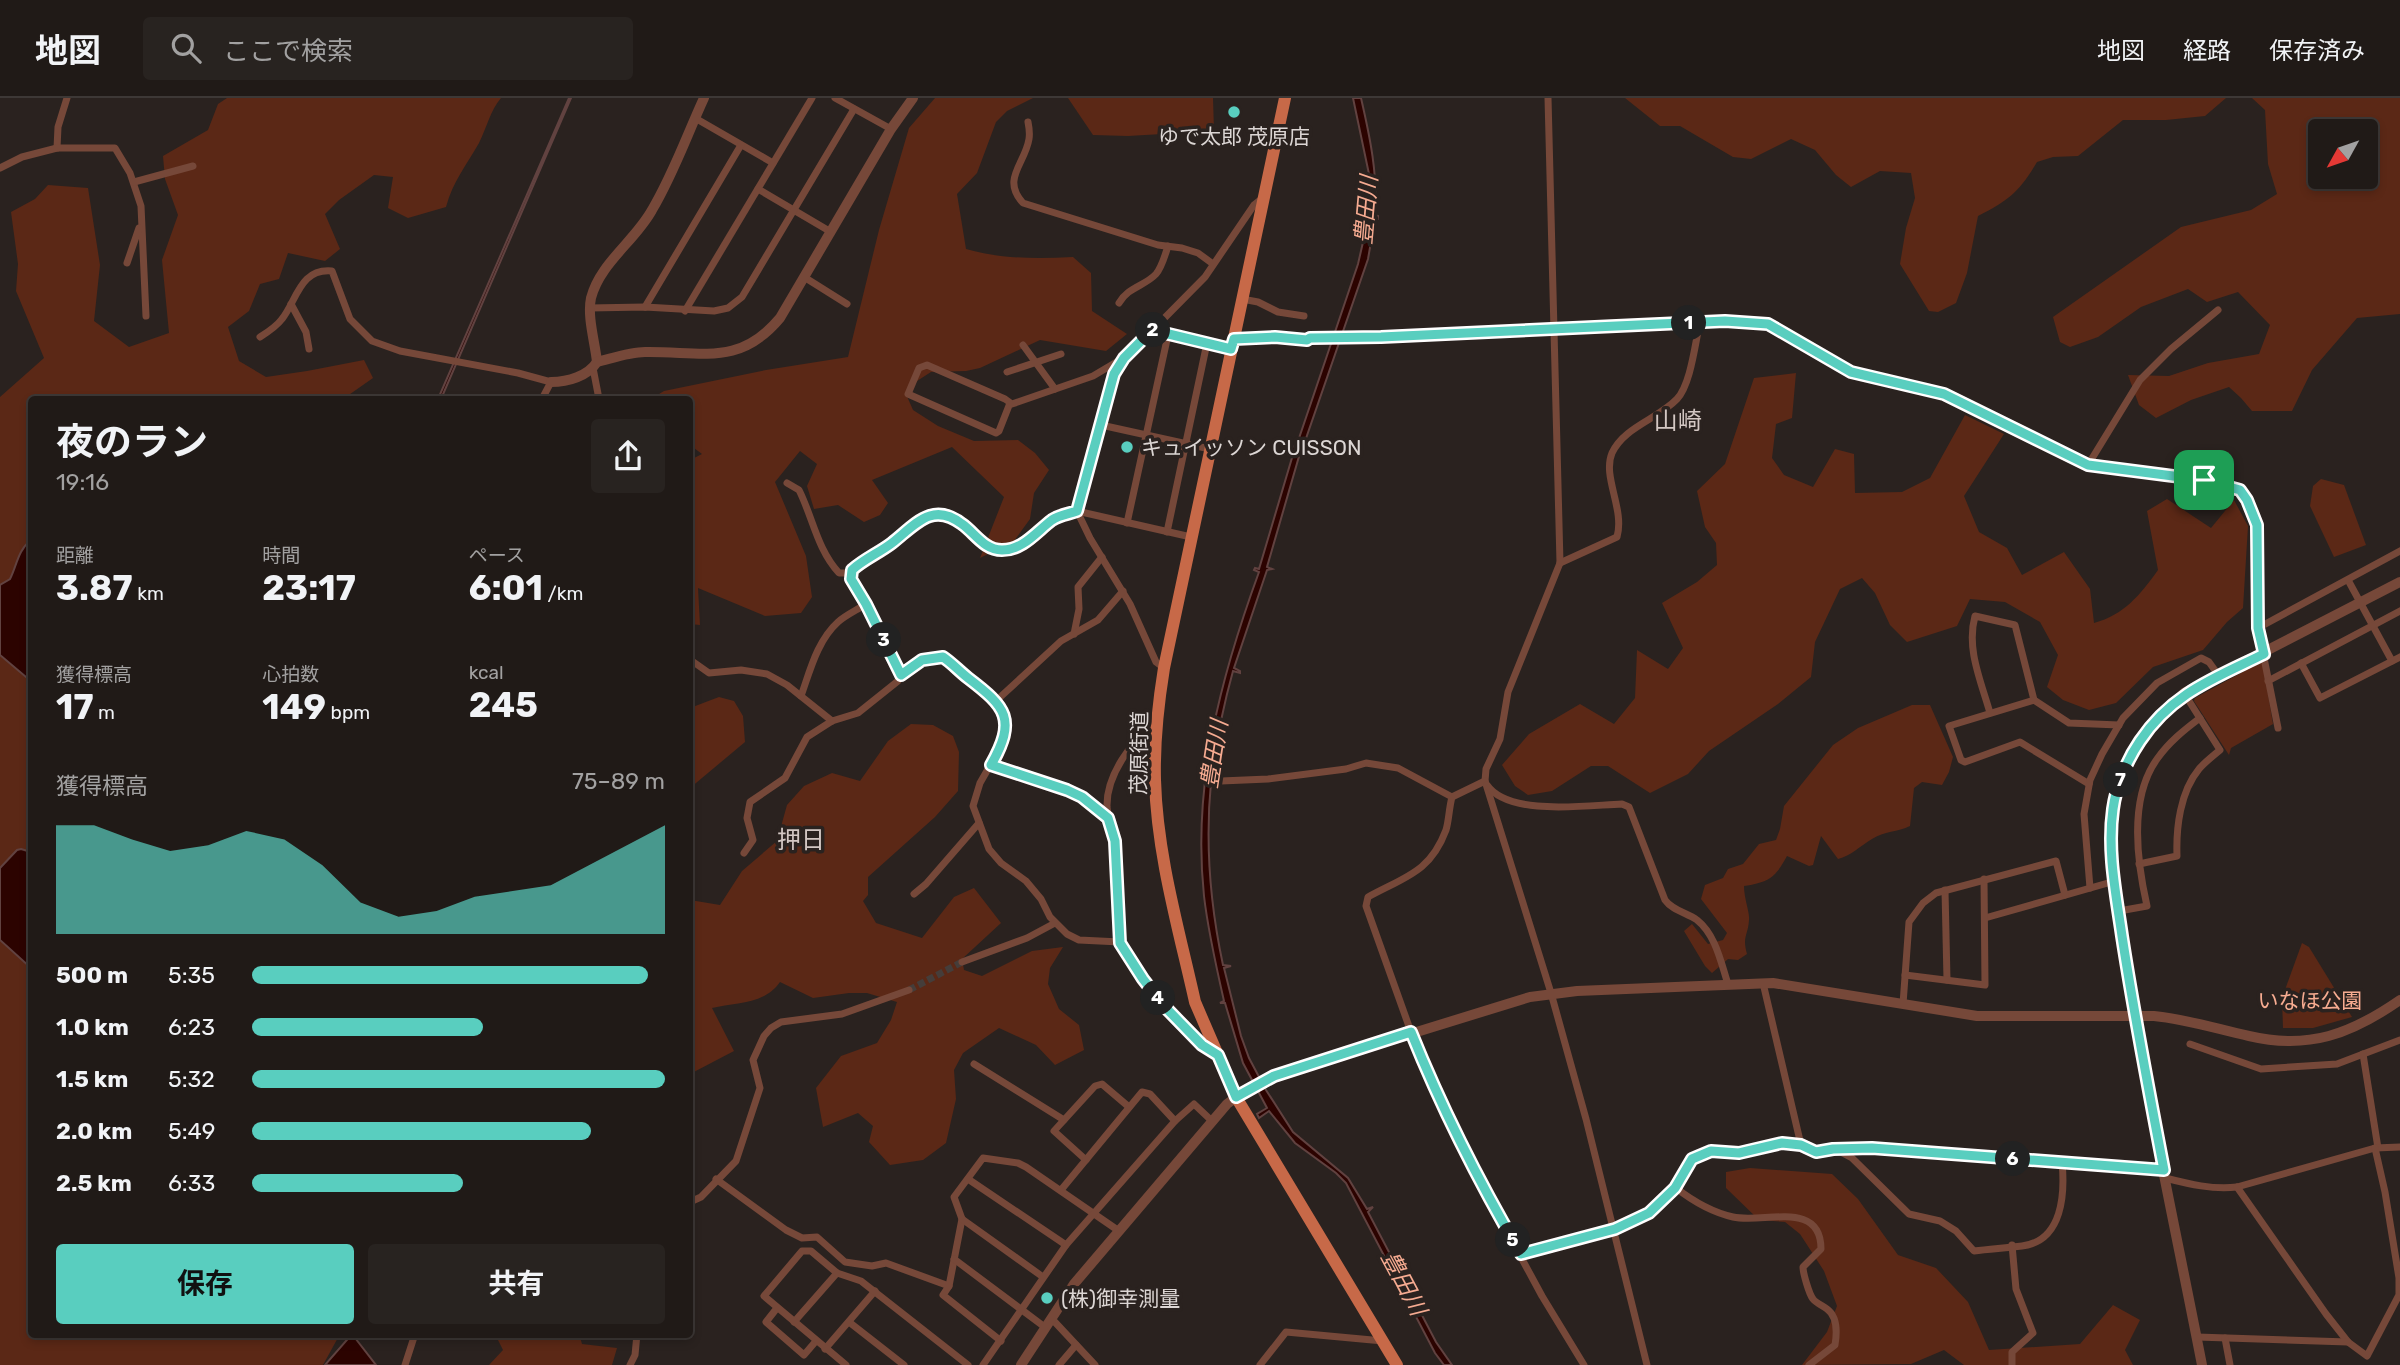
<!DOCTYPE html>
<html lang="ja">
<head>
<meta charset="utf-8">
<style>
  body { margin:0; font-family:Rubik,"Noto Sans JP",sans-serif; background:#282320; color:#f1f3f6; height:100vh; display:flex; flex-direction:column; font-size:26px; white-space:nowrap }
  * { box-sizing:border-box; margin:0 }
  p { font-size:23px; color:#a2a1a1 }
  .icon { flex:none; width:38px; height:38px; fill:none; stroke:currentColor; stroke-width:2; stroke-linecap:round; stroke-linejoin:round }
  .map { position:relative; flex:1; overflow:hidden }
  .side { position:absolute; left:28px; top:298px; width:665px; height:942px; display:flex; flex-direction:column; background:#201a17; border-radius:7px; box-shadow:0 4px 10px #0003,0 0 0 2px #3d3836 }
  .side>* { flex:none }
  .needle { width:46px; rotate:230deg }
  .fabs { position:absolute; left:2308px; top:21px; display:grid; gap:14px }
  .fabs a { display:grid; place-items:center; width:70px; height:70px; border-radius:7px; background:#201a17; box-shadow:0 4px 10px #0003,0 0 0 2px #3d3836; font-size:35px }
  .pin { position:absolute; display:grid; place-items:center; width:60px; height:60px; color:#fff; margin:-30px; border-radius:14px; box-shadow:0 4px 10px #0006 }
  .km { position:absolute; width:35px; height:35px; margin:-18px; border-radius:50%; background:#222; color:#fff; font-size:19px; line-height:35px; text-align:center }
  .round { display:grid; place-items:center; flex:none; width:74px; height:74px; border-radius:7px; background:#282320 }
  .overview { display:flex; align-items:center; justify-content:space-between; height:119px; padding:0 28px }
  h1 { font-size:38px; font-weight:700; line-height:52px }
  .metrics { display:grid; grid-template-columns:repeat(3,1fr); gap:10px; height:119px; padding:7px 28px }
  .metrics div { display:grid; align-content:center }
  .metrics b { font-size:35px; font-weight:700 }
  .metrics small { font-size:19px; font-weight:400 }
  .metrics p { font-size:19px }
  .chart { height:196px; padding:14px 28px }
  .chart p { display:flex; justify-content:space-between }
  .chart svg { width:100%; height:126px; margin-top:7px; fill:#59cebf; opacity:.7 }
  .cta { display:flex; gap:14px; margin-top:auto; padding:14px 28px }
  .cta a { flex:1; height:80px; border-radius:7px; background:#59cebf; color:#111; font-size:28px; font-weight:700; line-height:80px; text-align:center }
  .cta a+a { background:#282320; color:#f1f3f6 }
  ul { padding:0 28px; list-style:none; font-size:23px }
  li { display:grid; grid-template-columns:112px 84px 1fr; align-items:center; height:52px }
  li i { height:18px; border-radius:9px; background:#59cebf }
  header { display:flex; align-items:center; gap:42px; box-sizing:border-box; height:98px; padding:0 35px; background:#201a17; border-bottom:2px solid #3d3836 }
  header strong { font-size:33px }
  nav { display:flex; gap:38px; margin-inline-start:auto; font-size:24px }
  .search { width:490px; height:63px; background:#282320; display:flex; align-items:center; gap:18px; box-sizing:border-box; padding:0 24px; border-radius:7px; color:#a2a1a1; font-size:26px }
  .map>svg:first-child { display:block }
  .green { fill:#5b2816; fill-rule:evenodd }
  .water { fill:#2c0300; stroke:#614240; stroke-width:2 }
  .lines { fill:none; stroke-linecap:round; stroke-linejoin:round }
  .minor-tunnel { stroke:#453d3a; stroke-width:7; stroke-dasharray:7 3.5; stroke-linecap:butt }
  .minor { stroke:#764839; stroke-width:7 }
  .tertiary { stroke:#764839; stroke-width:10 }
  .primary { stroke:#c76948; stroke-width:12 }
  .route-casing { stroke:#fff; stroke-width:14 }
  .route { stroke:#59cebf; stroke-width:9 }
  .poi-dot { fill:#59cebf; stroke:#2a221f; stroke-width:2.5 }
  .labels { text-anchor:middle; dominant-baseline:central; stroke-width:7; stroke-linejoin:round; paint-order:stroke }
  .poi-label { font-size:21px; fill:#dcd6d4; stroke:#2a221f; text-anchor:start }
  .street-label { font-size:21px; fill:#dcd6d4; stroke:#2a221f }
  .park-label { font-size:21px; fill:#f7ac91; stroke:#2a221f }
  .water-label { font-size:23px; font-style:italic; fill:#f6ab91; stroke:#2a221f }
  .quarter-label { font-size:24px; fill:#d3c7c3; stroke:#2a221f }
</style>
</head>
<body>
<header>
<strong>地図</strong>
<div class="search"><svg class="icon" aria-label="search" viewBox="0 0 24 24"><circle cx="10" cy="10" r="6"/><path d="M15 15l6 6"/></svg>ここで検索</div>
<nav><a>地図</a><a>経路</a><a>保存済み</a></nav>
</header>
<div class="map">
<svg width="2400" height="1267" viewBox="0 0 2400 1267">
  <rect width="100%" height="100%" fill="#2a221f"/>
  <g class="green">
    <path d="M227,0H501C490,13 487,29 479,45C466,68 453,83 446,109L408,120L388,110L393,79L374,77L339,102L325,116L340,151L325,163L288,155L279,181L260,186L249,213L228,229L239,263L266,279L307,273L364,262L373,280L343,301H32V1236H340L323,1267H0V299L44,260L16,193L18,166L11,114L35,101L48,87L88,90L100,167L94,223L129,249L169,235L162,162L178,117L165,81L163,58L208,32L218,6Z"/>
    <path d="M935,0H1033L1007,13L996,24L977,75L957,96L966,151C1001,161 1036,161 1073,159L1091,175L1092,213L1127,236L1106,253L1040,242L980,270L966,273L931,274L917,283L906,296L913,312L938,328L974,343L1018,342L1035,355L1049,372L1034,395L1030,421L1014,443L980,460L1004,399L952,349L872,382L888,405L880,417L864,424L838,407L814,411L807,388L817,366L800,353L775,384L806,458L812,499L801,515L765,518L698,490L700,527L690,526V362L702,356L690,347V301H651L664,293L766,272L848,259L879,132L909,30Z"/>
    <polygon points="1068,0 1213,0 1214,33 1128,38 1093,37"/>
    <path d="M1625,0H2226L2205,18L2166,22H2123L2078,58L2053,59L2037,64C2019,94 2009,102 1978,118L1967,175L1956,205L1938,214L1929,213L1900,166L1906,130L1915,100L1911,75L1880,73L1851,89L1836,77L1815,52L1791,41L1751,61L1733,59L1680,28H1660Z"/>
    <path d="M2252,0H2400V216L2357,220L2312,272L2292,313H2252L2241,300L2229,289L2191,302L2156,320L2139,307L2128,277L2169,278L2208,265L2259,256L2270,227L2238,194L2207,204L2188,191L2141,209L2098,239L2070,249L2060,244L2053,219L2181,129L2251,112L2277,96L2268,66L2265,12ZM2320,33H2366V79H2320Z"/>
    <path d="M1796,275L1792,320L1776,326L1772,360L1784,377L1813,389L1835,351L1854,356L1855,395L1902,394L1930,380L1965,317L2004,336L1964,398L1979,434L2007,450L2022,477L2064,454L2090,491L2094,525C2124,517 2140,497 2158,472L2147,413L2167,401L2211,430L2234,402L2248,428L2243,510L2227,524L2203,552L2153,569L2116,605L2089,612L2063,602L2047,589L2058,557L2040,524L2005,504L1970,501L1957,528L1907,544L1890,527L1875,495L1862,480L1840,491L1815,544L1811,579L1778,606L1709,653L1688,676L1650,695L1608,668H1591L1552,693L1528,697L1515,688L1502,667L1529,636L1580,606L1614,626L1635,600L1637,552L1668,571L1683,550L1662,505L1697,484L1717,467L1716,445L1705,429L1697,393L1725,366L1754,280Z"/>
    <polygon points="2321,381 2344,387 2366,447 2334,459 2310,408 2313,388"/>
    <polygon points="2261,564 2263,566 2273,626 2231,650 2229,657 2194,603 2195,600"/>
    <polygon points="719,599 734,603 743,618 745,644 690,690 690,610"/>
    <path d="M1912,607H1930L1953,659L1949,674L1942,687L1922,684L1914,690L1910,728C1898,734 1884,733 1872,741C1860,748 1851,758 1838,761L1821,738L1813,767L1809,768L1787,758C1775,780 1769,784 1744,788C1744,801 1750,815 1749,822C1748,838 1742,838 1747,856L1738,862L1728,861L1712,875L1705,868L1684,833L1692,826L1708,846L1723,842L1727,835L1701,801L1705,787L1723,780L1728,771L1743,766L1759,746L1776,742L1780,731L1784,708L1833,647L1858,630Z"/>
    <path d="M911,626L933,627L953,638L959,654L958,693L935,719L868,779V797L863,803L876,825L922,840L954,799L974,790L1001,825L962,861L964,872L982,878L1032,853L1063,849L1050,870L1048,886L1059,911L1079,927L1084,952L1055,967L1036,947L999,930L963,955L954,972L956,1001L946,1045L923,1062L890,1067L869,1044L873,1028L858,1015L823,1029L816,990L841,958L877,945L891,922L897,904L867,895H849L813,900L780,884C764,907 735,904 712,910L734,953L690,976V802L720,807L742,773L777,743L787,707L804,688L832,675L860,683L888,643Z"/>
    <polygon points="2302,845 2309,849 2352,919 2313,930 2283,930 2282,900"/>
    <polygon points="1750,1070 1832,1076 1858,1101 1898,1157 1936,1170 1968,1204 1989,1252 2080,1246 2113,1207 2140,1222 2125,1252 2133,1267 1964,1267 1944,1252 1911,1266 1802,1267 1827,1234 1837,1208 1824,1173 1800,1136 1785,1124 1759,1122 1726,1090 1726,1074"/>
    <polygon points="495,1236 579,1236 582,1246 617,1250 612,1267 489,1267 503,1252"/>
  </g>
  <g class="water">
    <polygon points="569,0 571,0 441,301 438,301"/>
    <path d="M1353,0H1361C1370,39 1378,77 1375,117L1378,118V121H1375L1368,161L1302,352L1309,355L1308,357L1300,355L1267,469L1272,471L1267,472L1234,570L1240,573V575L1233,573C1223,609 1216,644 1212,680L1218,682V684H1211C1205,746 1210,806 1223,867L1231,868L1224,870L1241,938L1249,960L1266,992L1293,1034L1348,1080L1367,1111L1373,1109L1368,1114L1436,1244L1452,1267H1444L1435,1255L1346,1085L1336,1075L1295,1045L1269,1013L1259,1020L1257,1016L1267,1010L1243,965L1225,905H1220L1224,903C1216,868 1208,833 1204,798C1192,686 1221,578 1259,474L1254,472L1255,470L1259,471L1294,353L1287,350V347L1296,349L1358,166L1366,131L1369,76Z"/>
    <path d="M31,442L32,578L26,579L0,557V487L10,481C17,467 18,452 31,442Z"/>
    <polygon points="21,751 31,754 31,870 0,842 0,770 17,752"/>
    <polygon points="352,1236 376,1267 325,1267"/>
  </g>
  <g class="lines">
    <polyline class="minor-tunnel" points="909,892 962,864"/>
    <g class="minor">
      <polyline points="835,0 891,31"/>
      <polyline points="1548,0 1560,465 1508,594 1500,641 1486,671 1485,683 1551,895 1586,1021 1647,1267"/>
      <polyline points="695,20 773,65"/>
      <path d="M1028,24C1029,29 1030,35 1029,41C1025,66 1001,81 1023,105L1158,147L1182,150L1198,155L1213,166"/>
      <polyline points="57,50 58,29 67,0"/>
      <polyline points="0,70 22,59 57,50 115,50 130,75 141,108 146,218"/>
      <polyline points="134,84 193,68"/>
      <polyline points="758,91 831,134"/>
      <polyline points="127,165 139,130"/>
      <polyline points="804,179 847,206"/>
      <polyline points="1242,201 1258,204 1278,214 1304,218"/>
      <path d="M1119,205C1128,189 1145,188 1156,176C1162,169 1165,157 1168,148"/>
      <polyline points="291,206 306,234 309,251"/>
      <polyline points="645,209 741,47"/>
      <polyline points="589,210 645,209 714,213 728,210 742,199 854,11"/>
      <polyline points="685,213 812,0"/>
      <polyline points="1152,232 1231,251"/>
      <path d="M260,239C268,234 276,229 282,221C297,202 300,170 332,173L350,221L372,243L400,253L518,275L551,284L542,301"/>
      <polyline points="1233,241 1275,239 1306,242 1310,240 1381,239 1725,223 1768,226 1851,274 1944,296 2088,367 2204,382 2240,392 2247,402 2257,427 2258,530 2278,630"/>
      <polyline points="1023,247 1055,291"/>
      <polyline points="593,270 599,301"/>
      <polyline points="1007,274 1061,256"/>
      <polyline points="1010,305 999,333 996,335 908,296 919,270 927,267 1005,301 1012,306 1093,278 1120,262"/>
      <polyline points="1101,327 1210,351"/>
      <polyline points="2088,367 2140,282 2171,251 2218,212"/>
      <path d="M787,385L799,392C813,420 817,451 839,475H851"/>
      <polyline points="1127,425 1168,237"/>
      <polyline points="1167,434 1207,245"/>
      <path d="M1560,465L1617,439C1625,411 1602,379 1612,355C1624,329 1658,321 1677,301C1691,286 1695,245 1700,224"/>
      <polyline points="2348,482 2392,563"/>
      <polyline points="2258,530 2400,453"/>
      <polyline points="1074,536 1079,511 1078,489 1102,459"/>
      <polyline points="690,564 692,563 709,575 741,572 767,576 787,587 832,623"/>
      <polyline points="2301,565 2320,600 2400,559"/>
      <polyline points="1164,570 1156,564 1130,506 1090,440 1077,413 1114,276 1119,266 1205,179 1254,107 1264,99"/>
      <polyline points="901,577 851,481 852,472 927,417 949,417 964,427 988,449 998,452 1011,451 1025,444 1055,420 1077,413 1191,439"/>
      <polyline points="2268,583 2400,513"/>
      <path d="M801,598C810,573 817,543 838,524C846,517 857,512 866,506"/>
      <polyline points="997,602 1061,543 1098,522 1123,493"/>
      <path d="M1990,615C1981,583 1966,551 1975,518L2015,527L2034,602"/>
      <path d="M1156,622C1132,644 1106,676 1107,709C1108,720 1112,730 1114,740C1117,754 1117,769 1118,783C1119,803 1113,829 1121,847C1142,888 1178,930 1216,956"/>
      <path d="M991,667C1033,680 1074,690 1108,719"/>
      <polyline points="1221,683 1268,681 1346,671 1366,665 1398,670 1452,699"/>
      <path d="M1485,683L1452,699C1449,710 1449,722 1446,732C1430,775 1404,779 1368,799L1366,808L1411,934L1432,985L1477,1078L1542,1198L1584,1267"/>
      <polyline points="2089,686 2020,644 1965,664 1961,662 1949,628 2034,602 2069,625 2119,627"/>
      <path d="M1487,687C1509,719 1589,707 1622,706L1629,709L1665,802C1672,812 1687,815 1697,822C1716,837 1721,865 1728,886"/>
      <path d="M744,755L753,742L747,720L750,704L785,680L807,639L832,623L858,615L898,583C905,566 926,561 943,559L997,602L1002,615L1006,631L1003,645L980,685L973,708L989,751L1001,765L1026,783L1041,801L1050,819L1067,836L1079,842L1120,844"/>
      <path d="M2139,766L2177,758C2176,730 2180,694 2199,671C2205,664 2213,658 2220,652L2184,595"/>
      <polyline points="2090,790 2084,716 2090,682 2102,656 2123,620 2157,585 2201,560 2209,564 2219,578"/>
      <polyline points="1945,792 1947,882"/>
      <polyline points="914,796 926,786 979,725"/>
      <path d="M2119,813L2147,808C2137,764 2129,700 2157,661C2169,644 2184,632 2200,620"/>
      <polyline points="1985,820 2115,783"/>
      <polyline points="962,864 1027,840 1055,825"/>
      <polyline points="1905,877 1985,887 1984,781"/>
      <polyline points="1763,885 1801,1047"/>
      <polyline points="1903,906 1909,824 1923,805 1936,795 2056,763 2065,797"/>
      <polyline points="2190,946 2261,971 2337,966 2400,942"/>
      <polyline points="2363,956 2378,1050"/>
      <polyline points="974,966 1064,1022"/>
      <path d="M1837,1052L1852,1060L1909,1116L1940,1123L1956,1133L1974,1153C1990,1151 2006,1150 2022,1148C2063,1143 2065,1095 2062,1064"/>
      <polyline points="1086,1062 1054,1033 1095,988 1102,986 1129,1009"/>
      <path d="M2165,1080C2189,1086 2213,1092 2237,1089L2375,1050L2400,1049"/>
      <polyline points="716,1081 786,1132 802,1140 817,1139 845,1164 872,1168 886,1165 949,1188"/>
      <polyline points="968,1081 1066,1147"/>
      <polyline points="2237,1089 2326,1216 2348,1244 2367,1258 2399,1197 2399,1180 2385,1094 2375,1050"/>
      <path d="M1676,1090C1694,1104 1711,1114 1733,1119C1763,1126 1821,1101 1821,1151L1803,1169C1803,1175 1809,1196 1813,1201C1816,1205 1823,1208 1827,1211C1838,1219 1837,1235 1835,1247L1809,1267"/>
      <polyline points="1061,1092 1142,994 1150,996 1175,1023"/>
      <polyline points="690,1104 701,1099 736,1063 760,990 753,962 764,938 771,930 781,924 842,916 909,892"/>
      <polyline points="962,1121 949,1188 943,1197 1001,1243"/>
      <polyline points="1521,1156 1615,1131 1649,1115 1676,1090 1692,1061 1711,1053 1739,1055 1782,1045 1801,1047 1816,1054 1833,1051 1872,1050 2164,1072"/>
      <polyline points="954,1161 1046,1230"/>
      <polyline points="1043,1179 962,1121 954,1099 983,1060 1018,1065 1026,1069 1119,1133"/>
      <polyline points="777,1210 766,1224 804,1257 816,1243"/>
      <polyline points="1052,1221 1095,1267"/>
      <polyline points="794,1224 837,1175"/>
      <polyline points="849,1224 904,1267"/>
      <polyline points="2197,1239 2348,1244"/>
      <polyline points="2225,1240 2230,1267"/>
      <polyline points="825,1251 875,1193"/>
      <polyline points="405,1267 415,1236"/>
      <polyline points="630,1267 635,1257 637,1236"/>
      <polyline points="846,1267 764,1198 802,1153 811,1153 837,1175 861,1183 968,1267"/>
      <polyline points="983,1267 1066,1147 1175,1023 1194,1006 1213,1024"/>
      <polyline points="1059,1267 1076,1247"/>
      <polyline points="1260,1267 1286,1234 1383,1243"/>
      <polyline points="2012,1267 2012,1254 2033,1235 2016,1191 2012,1147"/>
    </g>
    <g class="tertiary">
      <path d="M597,264C595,244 587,219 591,200C600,165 635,143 652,112C673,77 687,37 704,0"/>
      <path d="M551,284C568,284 588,278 597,264C613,260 630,254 645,254C702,253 739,269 780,220L891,31L913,0"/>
      <path d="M1021,1267L1074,1186L1227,1006L1245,993L1274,978L1530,899L1577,893L1773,885L1977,918H2154C2186,921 2217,931 2249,938C2309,952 2351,936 2400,902"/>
      <path d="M2202,1267C2176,1133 2146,999 2126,864C2119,814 2106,761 2113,710C2119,663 2151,627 2184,595L2400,484"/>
    </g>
    <path class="primary" d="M1285,0L1164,570C1158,607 1154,644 1155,682C1157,757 1179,832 1195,904L1236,999L1397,1267"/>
  </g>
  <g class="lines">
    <defs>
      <path id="route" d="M1725,223L1768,226L1851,274L1944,296L2088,367L2204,382L2240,392L2247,402L2257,427L2258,530L2264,556C2215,580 2172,595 2140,643C2127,662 2116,688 2113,711C2107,753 2116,796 2122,838C2134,916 2149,994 2164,1072L1872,1050L1833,1051L1816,1054L1801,1047L1782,1045L1739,1055L1711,1053L1692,1061L1675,1090L1649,1115L1615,1131L1521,1156C1479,1084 1442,1011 1411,934L1274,978L1236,999L1218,957L1202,947L1164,908L1143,881L1120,845L1115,743L1108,720L1082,699L1067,692L991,667C1017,621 1006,609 968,580C959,573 952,565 943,559L922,562L901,577L866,506L851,481L852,472C864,461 879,455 892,445C915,427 932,403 962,426C975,435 984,452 1002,452C1023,452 1036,434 1052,422C1059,417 1069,416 1077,413L1114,276L1124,260L1152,232L1231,251L1234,241L1275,239L1307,242L1310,240L1381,239Z"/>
    </defs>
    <use href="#route" class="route-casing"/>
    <use href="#route" class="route"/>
  </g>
  <g class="poi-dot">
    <circle cx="1234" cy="14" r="7"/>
    <circle cx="1127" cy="349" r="7"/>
    <circle cx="1047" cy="1200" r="7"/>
  </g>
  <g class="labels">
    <g class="poi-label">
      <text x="1234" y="38" text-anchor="middle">ゆで太郎 茂原店</text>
      <text x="1141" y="349">キュイッソン CUISSON</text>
      <text x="1061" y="1200">(株)御幸測量</text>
    </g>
    <g class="street-label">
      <text transform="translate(1139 655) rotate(-89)">茂原街道</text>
    </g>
    <g class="park-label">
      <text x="2310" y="902">いなほ公園</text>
    </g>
    <g class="water-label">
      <text transform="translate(1366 112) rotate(-85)">豊田川</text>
      <text transform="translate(1214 656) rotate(-81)">豊田川</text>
      <text transform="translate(1404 1185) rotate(62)">豊田川</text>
    </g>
    <g class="quarter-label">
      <text x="1678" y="323">山崎</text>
      <text x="801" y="742">押日</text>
    </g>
  </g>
</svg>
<div class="fabs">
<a><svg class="needle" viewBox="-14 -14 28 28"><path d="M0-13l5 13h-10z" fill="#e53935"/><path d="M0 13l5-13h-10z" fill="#a2a1a1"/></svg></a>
</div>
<div class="pin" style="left:2204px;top:382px;background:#1e9e55"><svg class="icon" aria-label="arrive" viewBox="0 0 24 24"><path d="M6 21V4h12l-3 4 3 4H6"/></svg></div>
<b class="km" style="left:1689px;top:225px">1</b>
<b class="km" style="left:1153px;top:232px">2</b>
<b class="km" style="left:884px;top:542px">3</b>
<b class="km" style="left:1158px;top:900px">4</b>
<b class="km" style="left:1513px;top:1142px">5</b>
<b class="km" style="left:2013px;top:1061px">6</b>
<b class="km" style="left:2121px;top:682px">7</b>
<section class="side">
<div class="overview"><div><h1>夜のラン</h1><p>19:16</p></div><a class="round"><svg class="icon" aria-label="share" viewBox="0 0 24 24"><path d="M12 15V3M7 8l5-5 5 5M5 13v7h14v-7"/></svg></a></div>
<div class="metrics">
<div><p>距離</p><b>3.87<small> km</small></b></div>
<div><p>時間</p><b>23:17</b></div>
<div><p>ペース</p><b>6:01<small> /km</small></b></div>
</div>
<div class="metrics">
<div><p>獲得標高</p><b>17<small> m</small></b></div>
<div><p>心拍数</p><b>149<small> bpm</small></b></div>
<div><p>kcal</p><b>245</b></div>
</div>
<div class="chart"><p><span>獲得標高</span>75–89 m</p>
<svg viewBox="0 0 160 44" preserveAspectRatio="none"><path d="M0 44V6L10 6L20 11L30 15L40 13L50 8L60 11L70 20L80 33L90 38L100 36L110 31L120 29L130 27L140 20L150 13L160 6V44z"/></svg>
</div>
<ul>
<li><b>500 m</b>5:35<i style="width:96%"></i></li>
<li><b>1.0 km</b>6:23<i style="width:56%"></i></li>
<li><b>1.5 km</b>5:32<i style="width:100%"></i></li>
<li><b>2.0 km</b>5:49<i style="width:82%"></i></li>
<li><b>2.5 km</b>6:33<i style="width:51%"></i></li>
</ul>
<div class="cta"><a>保存</a><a>共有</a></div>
</section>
</div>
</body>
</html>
